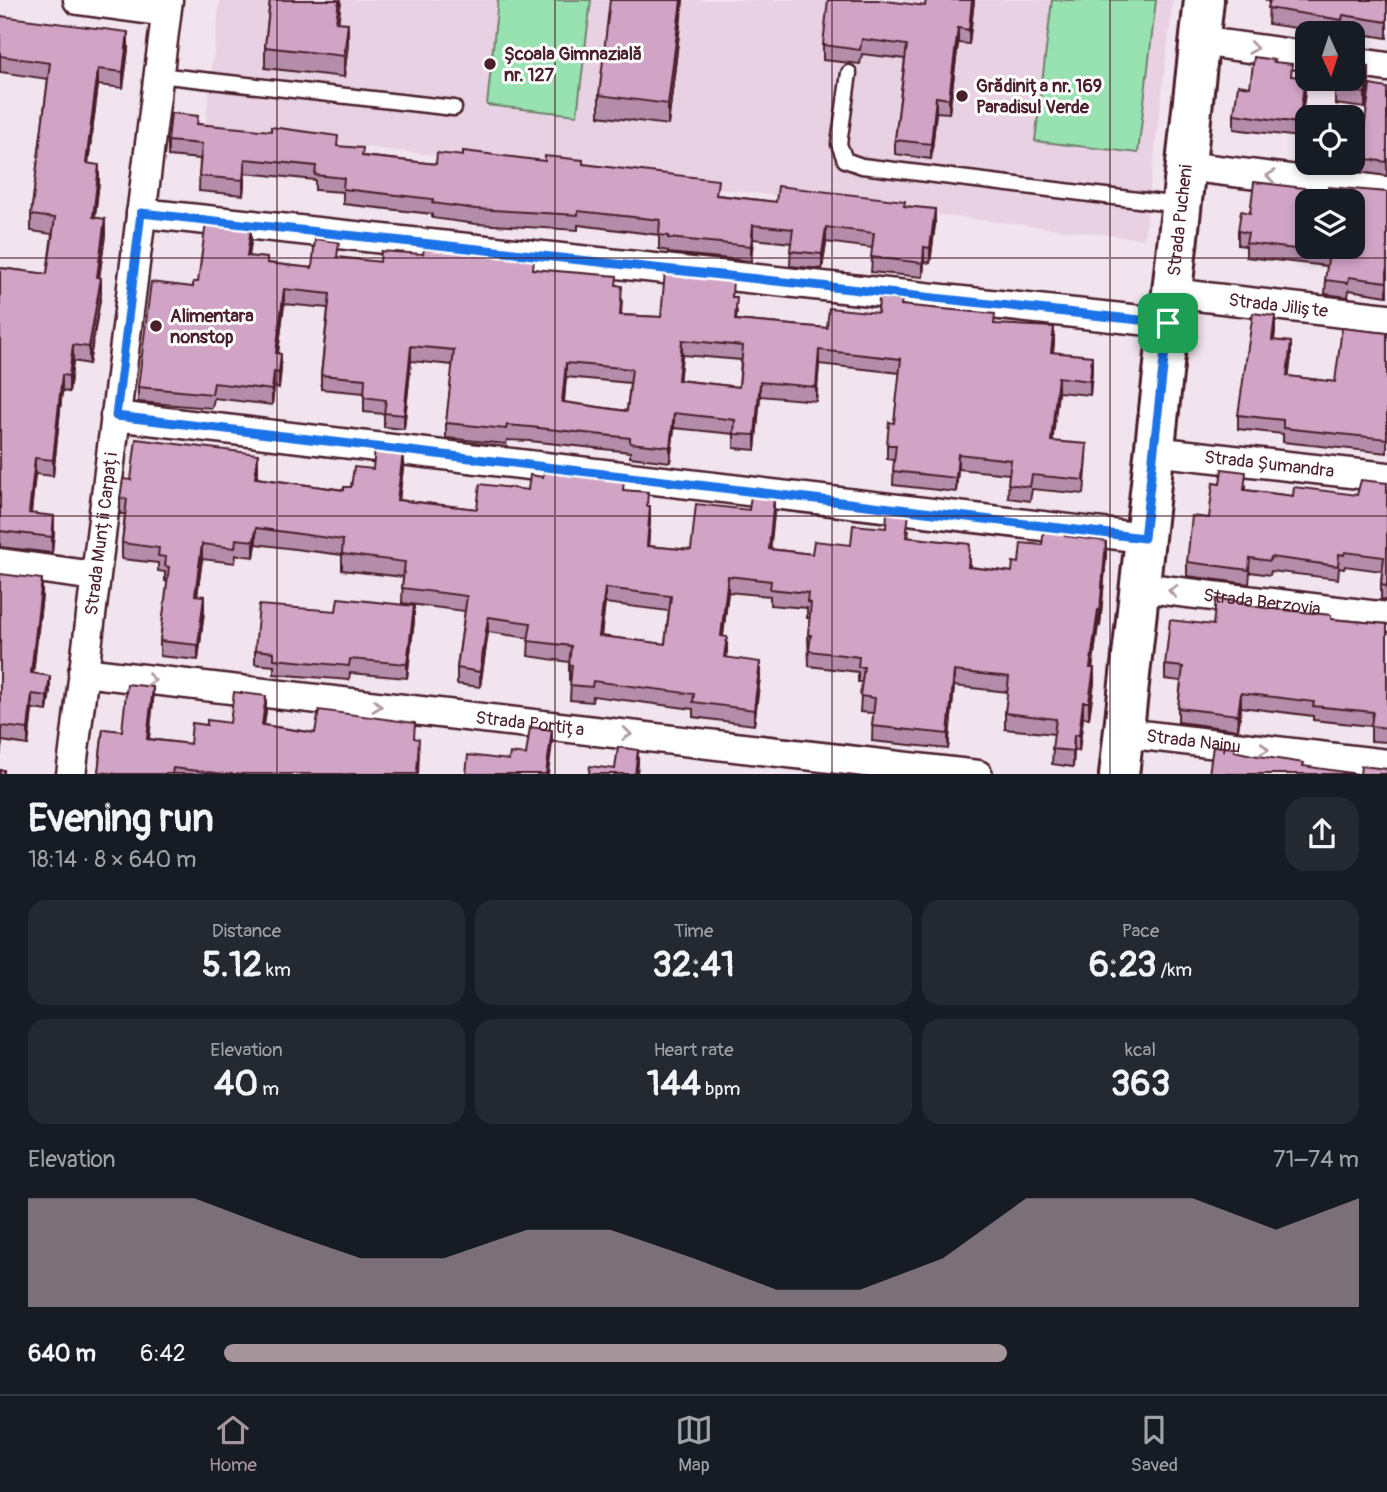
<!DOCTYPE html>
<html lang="en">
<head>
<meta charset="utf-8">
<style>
  body { margin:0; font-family:Pangolin,sans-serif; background:#242831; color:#f1f3f6; height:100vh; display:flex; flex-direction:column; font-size:26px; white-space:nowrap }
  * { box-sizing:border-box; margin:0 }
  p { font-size:23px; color:#9ea1a6 }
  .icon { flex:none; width:38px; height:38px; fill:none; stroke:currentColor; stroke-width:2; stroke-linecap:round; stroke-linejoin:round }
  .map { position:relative; height:774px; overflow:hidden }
  .sheet { display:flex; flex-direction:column; background:#171b24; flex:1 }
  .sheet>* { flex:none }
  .needle { width:46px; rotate:177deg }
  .fabs { position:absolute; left:1295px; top:21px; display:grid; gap:14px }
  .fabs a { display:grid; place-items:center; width:70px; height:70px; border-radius:14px; background:#171b24; box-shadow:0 4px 10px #0003; font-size:35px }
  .pin { position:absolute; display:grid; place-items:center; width:60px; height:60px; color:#fff; margin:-30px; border-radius:14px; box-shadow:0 4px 10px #0006 }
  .round { display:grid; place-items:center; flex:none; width:74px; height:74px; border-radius:21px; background:#242831 }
  .head { display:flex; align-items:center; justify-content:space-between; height:119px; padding:0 28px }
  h1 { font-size:38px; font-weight:700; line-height:52px }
  .stats { display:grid; grid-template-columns:repeat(3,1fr); gap:10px; height:119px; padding:7px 28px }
  .stats div { display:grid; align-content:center; border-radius:18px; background:#242831; text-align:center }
  .stats b { font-size:35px; font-weight:700 }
  .stats small { font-size:19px; font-weight:400 }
  .stats p { font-size:19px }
  .chart { height:196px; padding:14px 28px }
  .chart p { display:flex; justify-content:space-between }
  .chart svg { width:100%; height:126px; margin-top:7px; fill:#a6949b; opacity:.7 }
  ul { padding:0 28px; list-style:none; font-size:23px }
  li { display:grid; grid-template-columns:112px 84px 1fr; align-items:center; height:52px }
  li i { height:18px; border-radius:9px; background:#a6949b }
  .tabs { display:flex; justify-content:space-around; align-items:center; height:98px; border-top:2px solid #363941; background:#171b24; font-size:19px; color:#9ea1a6 }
  .tabs a { display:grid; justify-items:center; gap:4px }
  .tabs .active { color:#a6949b }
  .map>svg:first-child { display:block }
  .built { fill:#e7d1e2 }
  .grass { fill:#98e1b1; stroke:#71806e; stroke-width:2 }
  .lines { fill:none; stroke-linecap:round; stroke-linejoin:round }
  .lane-casing { stroke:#4a1f2b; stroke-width:19 }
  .street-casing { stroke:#4a1f2b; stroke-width:33 }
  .secondary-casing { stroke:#4a1f2b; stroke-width:44 }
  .lane { stroke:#fff; stroke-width:14 }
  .street { stroke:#fff; stroke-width:28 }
  .secondary { stroke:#fff; stroke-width:38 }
  .wall { fill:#b48daa; stroke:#4a1f2b; stroke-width:2; fill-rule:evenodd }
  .shaded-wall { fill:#92738b; stroke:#4a1f2b; stroke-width:2 }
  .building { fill:#d1a4c6; stroke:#4a1f2b; stroke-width:2; fill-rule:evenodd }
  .oneway { stroke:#ae9aa0 }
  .route-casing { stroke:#fff; stroke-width:14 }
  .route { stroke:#1a73e8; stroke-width:9 }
  .grid { fill:none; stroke:#4a1f2b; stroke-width:2; stroke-opacity:0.55 }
  .poi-dot { fill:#4a1f2b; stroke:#fff; stroke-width:2.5 }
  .labels { text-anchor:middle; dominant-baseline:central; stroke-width:6; stroke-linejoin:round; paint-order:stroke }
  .poi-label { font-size:18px; font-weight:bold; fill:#4a1f2b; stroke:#fff; text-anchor:start }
  .street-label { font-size:18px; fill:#4a1f2b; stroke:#fff }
</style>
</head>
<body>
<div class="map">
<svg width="1387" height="775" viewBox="0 0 1387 775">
  <rect width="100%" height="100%" fill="#f1e4ee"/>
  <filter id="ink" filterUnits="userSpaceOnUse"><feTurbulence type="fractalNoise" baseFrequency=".0143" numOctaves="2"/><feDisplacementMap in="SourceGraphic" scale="14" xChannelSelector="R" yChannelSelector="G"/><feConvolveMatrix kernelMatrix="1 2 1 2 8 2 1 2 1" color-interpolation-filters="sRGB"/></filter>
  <g filter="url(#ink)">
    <polygon class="built" points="220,0 1173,0 1144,239 205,128"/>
    <g class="grass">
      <polygon points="498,0 591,0 577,115 487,105"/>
      <polygon points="1052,0 1156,0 1138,153 1035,141"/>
    </g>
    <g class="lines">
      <defs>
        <g id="lane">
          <polyline points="849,73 839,144 845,160 862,166 1179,205"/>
          <polyline points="158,75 454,108"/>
        </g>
        <g id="street">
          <polyline points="78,0 166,12"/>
          <polyline points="1199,41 1307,56"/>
          <polyline points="1353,62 1387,67"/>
          <polyline points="1185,166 1387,191"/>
          <polyline points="141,213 1168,323"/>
          <path id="s1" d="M1171,293L1387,318"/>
          <polyline points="115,416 1144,538"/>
          <path id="s2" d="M1153,451L1387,477"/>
          <polyline points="0,563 95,576"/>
          <path id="s3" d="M1139,587L1387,617"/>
          <path id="s4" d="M83,672L978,775"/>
          <path id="s5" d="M1124,733L1387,764"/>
          <path id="s6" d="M71,775L168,0"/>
        </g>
        <g id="secondary">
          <path id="s7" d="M1119,775L1204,0"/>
        </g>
      </defs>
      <use href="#lane" class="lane-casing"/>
      <use href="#street" class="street-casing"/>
      <use href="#secondary" class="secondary-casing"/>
      <use href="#lane" class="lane"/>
      <use href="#street" class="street"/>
      <use href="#secondary" class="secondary"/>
    </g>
    <g class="wall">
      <polygon points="270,0 341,0 338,22 348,44 344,77 265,68 265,47"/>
      <polygon points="683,0 668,125 599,116 599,95"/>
      <polygon points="974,0 969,44 958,43 949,113 936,112 931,159 895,154 895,140 905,59 862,54 860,64 823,60 823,45 925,6"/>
      <polygon points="1265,0 1387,0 1387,38 1343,31 1343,33 1329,33 1268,24 1269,1"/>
      <polygon points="0,16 128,49 123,88 98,85 88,163 99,181 95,217 105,235 99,278 101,294 89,364 73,361 69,392 62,391 53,476 35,474 31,513 54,532 52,553 0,547 0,268 47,274 52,234 31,231 31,215 48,79 0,72"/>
      <polygon points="1275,62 1292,76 1305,92 1299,137 1234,129 1234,114 1250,87"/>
      <polygon points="1369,81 1365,108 1335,104 1335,89"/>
      <polygon points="1387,88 1387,176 1334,168 1334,163 1353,163 1353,135 1363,137"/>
      <polygon points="198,124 338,146 363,156 436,164 463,156 583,164 718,195 776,202 905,206 935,224 930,263 924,262 923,277 871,272 873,248 826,242 822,269 790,266 791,243 753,239 751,261 668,253 668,251 659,249 659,235 578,225 578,230 476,224 432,218 432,214 343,204 343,192 315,190 315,180 245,173 243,195 199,191 200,159 168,156 168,141"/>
      <polygon points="1329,191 1387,192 1387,296 1349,290 1348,297 1325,294 1327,266 1246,257 1246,246 1238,245 1238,231 1250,213"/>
      <path d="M251,242L249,256L267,263L312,268L339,258L380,262L534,269L617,285L622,300L621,315L661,317L733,297L737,312L736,320L827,328L902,305L995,324L1054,342L1053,352L1092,371L1090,395L1058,392L1052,441L1087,459L1084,494L1032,489L1030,501L1008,498L1009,474L958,469L956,492L893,485L894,460L887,459V445L894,423L900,373L819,364L816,401L760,396L755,450L734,448V434L674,428L670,462L630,457V452L530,441L507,440L506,444L446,438V423L453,365L411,361L404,429L384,427V414L364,412V393L321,389V375L328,308L284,304L278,353L281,368L279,388L274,387L272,405L214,398L212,408L138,402V387L193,287ZM682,355L741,360L739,387L679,380ZM566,377L630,383L627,411L564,402Z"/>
      <polygon points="1275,330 1274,340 1291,356 1288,376 1335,382 1387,333 1387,453 1283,442 1283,434 1238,429 1238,415"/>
      <path d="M403,468L399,500L477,509L528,490H624L648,506L650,521L648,546L691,550L774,513L770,549L812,554L851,545L886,528L909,530L908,537L970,559V567L1012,572L1019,563L1042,545L1065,536L1106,556L1100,626L1098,625L1092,668L1094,683L1089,718L1083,717L1079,751L1074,750L1073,767L1052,764L1054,734L1005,729V713L1008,692L954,686L948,749L872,741L873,713L860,712L862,682H858V672L809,666L808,635L810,618H807V608L770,605V596L728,592L723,636L727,652L726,657L760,677L754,725L693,717V709L593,696L592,702L570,700L571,680H569V662L528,656L529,638L488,632L480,687L457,684V668L465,611L402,603L403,577L342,570V555L256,544L254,557L236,555L235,563L202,559L197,595L204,611L198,660L160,656V641L168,582L165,581V572L158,571V563L122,559V543L125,514H120V498L131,480L258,470L257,478L344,490L351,487L373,469ZM605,603L669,611L665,644L601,636Z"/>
      <polygon points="1387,483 1387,600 1381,599 1381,585 1382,571 1345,566 1344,569 1339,568 1338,579 1271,571 1270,575 1250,572 1249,584 1187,576 1187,562 1209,518 1246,486 1246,490 1293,496 1357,495"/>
      <polygon points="0,574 42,595 33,674 50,691 47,711 32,709 28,745 2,741 0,757"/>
      <polygon points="1245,605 1331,619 1387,624 1387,742 1371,741 1371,726 1313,720 1313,716 1241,707 1238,730 1178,722 1178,708 1181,681 1165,679 1165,665 1213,625"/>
      <polygon points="414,621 407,678 350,673 349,680 274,674 274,666 255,664 255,650"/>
      <polygon points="153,701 149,739 190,744 207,725 230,723 266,710 264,725 315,733 415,739 419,753 418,774 98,774 103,729 122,731"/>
    </g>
    <g class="shaded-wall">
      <polygon points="339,0 341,0 336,43 336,22"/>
      <polygon points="681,0 683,0 668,125 668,104"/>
      <polygon points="972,0 974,0 969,44 969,30"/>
      <polygon points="348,23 348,44 344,77 344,56"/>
      <polygon points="958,28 958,43 949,113 949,99"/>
      <polygon points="128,32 128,49 123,88 123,72"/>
      <polygon points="1369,67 1369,81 1365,108 1365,93"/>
      <polygon points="98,69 98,85 86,179 86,163"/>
      <polygon points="1305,78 1305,92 1299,137 1299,123"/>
      <polygon points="936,97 936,112 931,159 931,144"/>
      <polygon points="245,159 245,173 243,195 243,180"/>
      <polygon points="99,165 99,181 93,233 93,217"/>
      <polygon points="935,209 935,224 930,263 930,248"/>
      <polygon points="105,219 105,235 97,293 97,277"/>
      <polygon points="753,225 753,239 751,261 751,246"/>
      <polygon points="826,227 826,242 822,269 822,254"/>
      <polygon points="251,228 251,242 247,270 247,256"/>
      <polygon points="924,247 924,262 923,277 923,263"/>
      <polygon points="101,278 101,294 89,364 89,347"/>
      <polygon points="284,289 284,304 276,368 276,353"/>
      <polygon points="1275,316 1275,330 1272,354 1272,340"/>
      <polygon points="1054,327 1054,342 1051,367 1051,352"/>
      <polygon points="682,340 682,355 678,394 678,380"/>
      <polygon points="1291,342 1291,356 1287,390 1287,376"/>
      <polygon points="73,345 73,361 69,392 69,376"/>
      <polygon points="411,346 411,361 404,429 404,415"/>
      <polygon points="819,350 819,364 816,401 816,387"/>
      <polygon points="281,354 281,368 279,388 279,373"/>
      <polygon points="1092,356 1092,371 1090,395 1090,381"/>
      <polygon points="566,363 566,377 562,417 562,402"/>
      <polygon points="274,372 274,387 272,405 272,390"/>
      <polygon points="62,375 62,391 53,476 53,460"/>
      <polygon points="1058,377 1058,392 1051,455 1051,441"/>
      <polygon points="760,382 760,396 755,450 755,435"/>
      <polygon points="674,413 674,428 670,462 670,447"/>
      <polygon points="403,453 403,468 397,515 397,500"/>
      <polygon points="258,454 258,470 255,493 255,478"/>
      <polygon points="958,454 958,469 956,492 956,478"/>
      <polygon points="35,458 35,474 29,529 29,513"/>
      <polygon points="774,498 774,513 769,564 769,549"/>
      <polygon points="650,506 650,521 647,561 647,546"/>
      <polygon points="54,516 54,532 52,553 52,537"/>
      <polygon points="256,528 256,544 254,557 254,541"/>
      <polygon points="1106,541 1106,556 1100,626 1100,610"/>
      <polygon points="202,544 202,559 195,611 195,595"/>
      <polygon points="728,576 728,592 721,651 721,636"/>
      <polygon points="42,579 42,595 31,689 31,673"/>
      <polygon points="605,588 605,603 599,651 599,636"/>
      <polygon points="204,596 204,611 198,660 198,645"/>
      <polygon points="414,606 414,621 407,678 407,664"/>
      <polygon points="1098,610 1098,625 1090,683 1090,668"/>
      <polygon points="488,617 488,632 480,687 480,672"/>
      <polygon points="727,637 727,652 724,672 724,657"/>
      <polygon points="760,662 760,677 754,725 754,710"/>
      <polygon points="1094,668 1094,683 1089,718 1089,702"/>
      <polygon points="954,671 954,686 948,749 948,734"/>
      <polygon points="50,676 50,691 47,711 47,696"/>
      <polygon points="153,687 153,701 147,753 147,739"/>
      <polygon points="1241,693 1241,707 1238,730 1238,715"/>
      <polygon points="32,694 32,709 28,745 28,729"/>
      <polygon points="266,696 266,710 262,739 262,725"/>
      <polygon points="1083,702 1083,717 1079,751 1079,735"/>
      <polygon points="2,726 2,741 0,757 0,742"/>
      <polygon points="552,730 552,743 548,774 546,774"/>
      <polygon points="1074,735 1074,750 1073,767 1073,751"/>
      <polygon points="638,750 638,764 637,774 635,774"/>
    </g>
    <g class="building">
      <polygon points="270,0 339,0 336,22 348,23 344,56 265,47"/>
      <polygon points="610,0 681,0 668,104 599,95"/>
      <polygon points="828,0 878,0 925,6 926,0 972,0 969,30 958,28 949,99 936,97 931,144 895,140 907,45 862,39 860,50 823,45"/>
      <polygon points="1270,0 1387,0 1387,22 1343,15 1342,20 1268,8"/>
      <polygon points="0,16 128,32 123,72 98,69 86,163 99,165 93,217 105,219 97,277 101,278 89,347 73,345 69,376 62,375 53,460 35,458 29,513 54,516 52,537 0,531 0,268 47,274 55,218 31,215 50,63 0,56"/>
      <polygon points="1254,57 1275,60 1274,62 1292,64 1291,76 1305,78 1299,123 1234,114 1238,85 1250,87"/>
      <polygon points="1353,63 1369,67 1365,93 1335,89 1336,79 1353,79"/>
      <polygon points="1370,85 1387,88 1387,162 1353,157 1353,135 1363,137"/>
      <polygon points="171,113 198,116 197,124 271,131 271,127 338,136 337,146 363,148 362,156 436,164 437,153 463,156 463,151 545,161 545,156 583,160 583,164 718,180 716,195 776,202 778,186 905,201 904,206 935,209 930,248 924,247 923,263 871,257 874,233 826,227 822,254 790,251 793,229 753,225 751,246 668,238 668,236 659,235 660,220 578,211 578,215 476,209 432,203 433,199 343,189 344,178 315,175 316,166 245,159 243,180 199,176 202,144 168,141"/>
      <path d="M1254,182L1329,191V187L1387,192V282L1349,277L1348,283L1325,280L1329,253L1246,243L1248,233L1238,231L1241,211L1250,213ZM1307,201H1353V247H1307Z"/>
      <path d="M206,222L251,228L247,256L267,258V263L312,268L315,239L339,242L337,257L380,262L381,251L423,254L424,249L534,260L533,269L617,276L616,285L622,286L620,315L661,317L665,271L733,279L732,297H737L735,320L827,328L829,308L878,313L879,298L902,300L901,305L995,314L994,324L1054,327L1051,352L1092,356L1090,381L1058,377L1051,441L1087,444L1084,480L1032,475L1030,487L1008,484L1011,460L958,454L956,478L893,471L896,445H887L889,422L894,423L901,359L819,350L816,387L760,382L755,435L734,434L735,420L674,413L670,447L630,443V438L530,427L507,425L506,429L446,423L454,350L411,346L404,415L384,413L386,400L364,397L365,379L321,375L330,294L284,289L276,353L281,354L279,373L274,372L272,390L214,383L212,394L138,387L151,282L193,287V282H198ZM682,340L743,346L739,387L678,380ZM566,363L632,369L627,411L562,402Z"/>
      <polygon points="1253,313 1275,316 1272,340 1291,342 1287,376 1335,382 1342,328 1387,333 1387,439 1283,428 1283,420 1238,415"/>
      <path d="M136,439L258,454L255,478L344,490V487H351L354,467L373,469L375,448L403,453L397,500L477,509L480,484L528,490L530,475L543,477L544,472L624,481L623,490L648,492L647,506H650L647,546L691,550L696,504L749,510L751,495L774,498L769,549L812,554L814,541L851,545L853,525L886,528L887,512L909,514L906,537L970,544L968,567L1012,572L1013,562L1019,563L1021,543L1042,545L1044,528L1065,530V536L1106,541L1100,610H1098L1090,668H1094L1089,702H1083L1079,735H1074L1073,751L1052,749L1056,719L1005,713L1009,677L954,671L948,734L872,726L875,698L860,696L864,667H858L859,657L809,651L811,635H808L811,603L807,602L808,593L770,589L771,581L728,576L721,636L727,637L724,657L760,662L754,710L693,702L694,694L593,681L592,687L570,685L572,665H569L571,646L528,641L531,623L488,617L480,672L457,668L467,596L402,588L405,562L342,554L343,540L256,528L254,541L236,539L235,548L202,544L195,595L204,596L198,645L160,641L169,567L165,566L166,557L158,556L159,548L122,543L127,499L120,498L123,479L131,480ZM605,588L671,596L665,644L599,636Z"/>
      <polygon points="1222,469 1246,472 1244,490 1293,496 1294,487 1357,495 1361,480 1387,483 1387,586 1381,585 1384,557 1345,552 1344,555 1339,554 1338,566 1271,557 1270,561 1250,558 1249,570 1187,562 1192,516 1209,518 1213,483 1220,484"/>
      <polygon points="0,574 42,579 31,673 50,676 47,696 32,694 28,729 2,726 0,742"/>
      <polygon points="338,598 414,606 407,664 350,659 349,666 274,659 274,652 255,650 259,605 336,611"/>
      <polygon points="1216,599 1245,602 1245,605 1265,608 1331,615 1331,619 1387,624 1387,728 1371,726 1373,712 1313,706 1314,702 1241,693 1238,715 1178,708 1183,667 1165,665 1170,620 1213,625"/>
      <polygon points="127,684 153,687 147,739 190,744 192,723 207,725 207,720 230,723 234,692 266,696 262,725 315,733 319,710 415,723 414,738 419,739 417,774 225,774 173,768 172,774 117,774 98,772 103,729 122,731"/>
      <polygon points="530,727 552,730 546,774 466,774 468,755 509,760 510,753 526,755"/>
      <polygon points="1213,746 1234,748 1234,751 1252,755 1304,763 1303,766 1358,774 1209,774"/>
      <polygon points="618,747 638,750 635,774 589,774 590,766 615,769"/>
      <polygon points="1361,766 1387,769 1387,774 1360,774"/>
      <rect x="0" y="770" width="4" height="4"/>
    </g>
    <defs><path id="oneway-chevron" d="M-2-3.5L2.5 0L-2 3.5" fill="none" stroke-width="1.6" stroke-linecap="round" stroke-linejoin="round" transform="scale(1.75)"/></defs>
    <g class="oneway">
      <use href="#oneway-chevron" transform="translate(1253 48) rotate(8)"/>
      <use href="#oneway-chevron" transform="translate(1271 176) rotate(-173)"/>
      <use href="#oneway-chevron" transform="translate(1173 591) rotate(-173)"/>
      <use href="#oneway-chevron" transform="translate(151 680) rotate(7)"/>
      <use href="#oneway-chevron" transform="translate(377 706) rotate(7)"/>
      <use href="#oneway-chevron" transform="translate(627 734) rotate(7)"/>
      <use href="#oneway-chevron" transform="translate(1264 749) rotate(7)"/>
    </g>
  </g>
  <g class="lines" filter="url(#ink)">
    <defs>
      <polygon id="route" points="141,213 1168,323 1144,538 116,416"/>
    </defs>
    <use href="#route" class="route-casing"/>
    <use href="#route" class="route"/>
  </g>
  <path class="grid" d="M277,0V775M555,0V775M832,0V775M1110,0V775M0,258H1387M0,516H1387"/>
  <g class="poi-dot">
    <circle cx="490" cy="64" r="7"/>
    <circle cx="962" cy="96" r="7"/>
    <circle cx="156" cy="326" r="7"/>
  </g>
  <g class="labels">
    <g class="poi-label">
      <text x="504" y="54">Școala Gimnazială<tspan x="504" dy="21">nr. 127</tspan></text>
      <text x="976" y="86">Grădinița nr. 169<tspan x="976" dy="21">Paradisul Verde</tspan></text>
      <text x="170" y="316">Alimentara<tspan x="170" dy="21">nonstop</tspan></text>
    </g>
    <g class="street-label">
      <text stroke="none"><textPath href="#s7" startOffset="558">Strada Pucheni</textPath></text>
      <text stroke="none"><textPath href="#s1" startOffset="108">Strada Jiliște</textPath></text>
      <text stroke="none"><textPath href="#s2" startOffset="117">Strada Șumandra</textPath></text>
      <text stroke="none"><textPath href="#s6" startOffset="243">Strada Munții Carpați</textPath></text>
      <text stroke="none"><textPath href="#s3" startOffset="124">Strada Berzovia</textPath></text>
      <text stroke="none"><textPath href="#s4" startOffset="450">Strada Portița</textPath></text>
      <text stroke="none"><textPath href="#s5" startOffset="70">Strada Naipu</textPath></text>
    </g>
  </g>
</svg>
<div class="fabs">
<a><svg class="needle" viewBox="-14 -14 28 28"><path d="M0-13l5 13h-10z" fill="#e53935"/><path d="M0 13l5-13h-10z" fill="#9ea1a6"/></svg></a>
<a><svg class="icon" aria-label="locate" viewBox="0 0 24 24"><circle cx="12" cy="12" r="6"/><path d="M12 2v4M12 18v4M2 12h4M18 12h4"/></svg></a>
<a><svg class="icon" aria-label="layers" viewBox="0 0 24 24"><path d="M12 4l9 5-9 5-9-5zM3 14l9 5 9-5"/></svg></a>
</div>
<div class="pin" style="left:1168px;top:323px;background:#1e9e55"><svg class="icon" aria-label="arrive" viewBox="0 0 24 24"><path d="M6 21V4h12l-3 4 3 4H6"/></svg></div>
</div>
<section class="sheet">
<div class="head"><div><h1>Evening run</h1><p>18:14 · 8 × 640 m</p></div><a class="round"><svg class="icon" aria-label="share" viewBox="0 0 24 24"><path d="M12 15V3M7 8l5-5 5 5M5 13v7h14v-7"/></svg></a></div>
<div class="stats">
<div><p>Distance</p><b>5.12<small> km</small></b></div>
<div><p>Time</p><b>32:41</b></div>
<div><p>Pace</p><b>6:23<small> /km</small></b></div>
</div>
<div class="stats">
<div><p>Elevation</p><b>40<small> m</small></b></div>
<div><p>Heart rate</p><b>144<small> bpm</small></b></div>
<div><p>kcal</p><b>363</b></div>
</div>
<div class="chart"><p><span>Elevation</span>71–74 m</p>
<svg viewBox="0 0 160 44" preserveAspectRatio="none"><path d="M0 44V6L10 6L20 6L30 17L40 27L50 27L60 17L70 17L80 27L90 38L100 38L110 27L120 6L130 6L140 6L150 17L160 6V44z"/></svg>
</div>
<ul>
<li><b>640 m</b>6:42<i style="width:69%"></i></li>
</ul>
</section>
<nav class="tabs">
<a class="active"><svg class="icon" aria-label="home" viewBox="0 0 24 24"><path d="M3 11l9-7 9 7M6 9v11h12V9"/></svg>Home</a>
<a><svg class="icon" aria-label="map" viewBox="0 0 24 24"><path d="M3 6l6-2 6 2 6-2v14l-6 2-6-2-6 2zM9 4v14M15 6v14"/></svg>Map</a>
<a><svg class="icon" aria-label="saved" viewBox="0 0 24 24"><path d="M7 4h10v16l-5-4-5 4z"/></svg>Saved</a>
</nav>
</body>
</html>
